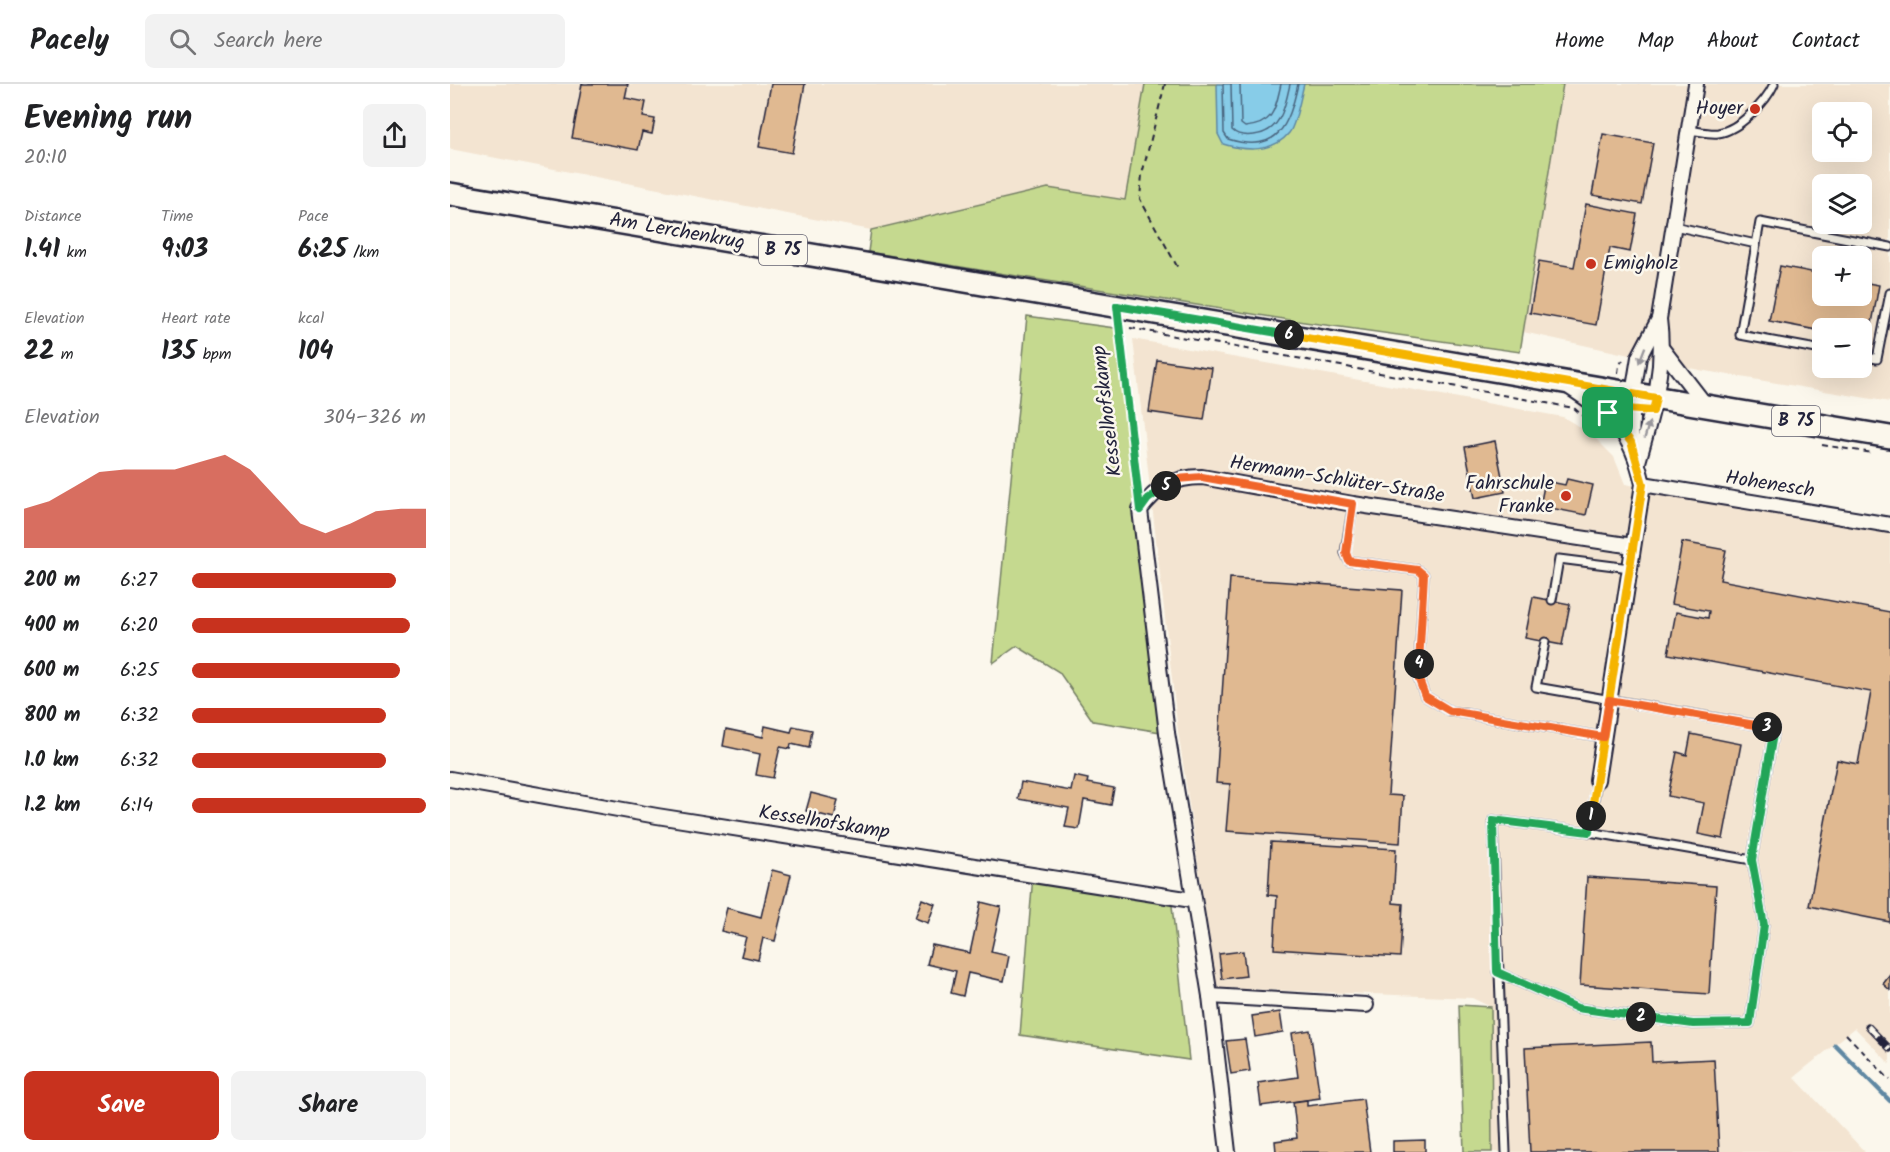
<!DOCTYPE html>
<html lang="en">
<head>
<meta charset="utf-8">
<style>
  body { margin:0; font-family:Kalam,sans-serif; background:#f2f2f2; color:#202124; height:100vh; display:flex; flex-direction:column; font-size:22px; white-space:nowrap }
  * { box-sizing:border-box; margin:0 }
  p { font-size:20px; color:#757577 }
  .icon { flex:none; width:33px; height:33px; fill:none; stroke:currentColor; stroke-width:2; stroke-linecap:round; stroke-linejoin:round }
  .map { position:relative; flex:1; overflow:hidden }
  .sheet { display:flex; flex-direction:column; background:#fff; width:450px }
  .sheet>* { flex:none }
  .fabs { position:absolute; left:1362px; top:18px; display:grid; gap:12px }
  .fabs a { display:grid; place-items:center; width:60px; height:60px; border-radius:9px; background:#fff; box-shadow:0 6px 24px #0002; font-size:30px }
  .pin { position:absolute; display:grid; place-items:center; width:51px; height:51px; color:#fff; margin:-26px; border-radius:12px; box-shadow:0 3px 9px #0006 }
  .km { position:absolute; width:30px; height:30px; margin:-15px; border-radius:50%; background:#222; color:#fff; font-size:16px; line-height:30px; text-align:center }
  .round { display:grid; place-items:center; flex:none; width:63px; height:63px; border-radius:9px; background:#f2f2f2 }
  .overview { display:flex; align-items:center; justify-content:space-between; height:102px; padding:0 24px }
  h1 { font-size:33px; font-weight:700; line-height:45px }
  .stats { display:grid; grid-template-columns:repeat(3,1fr); gap:9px; height:102px; padding:6px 24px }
  .stats div { display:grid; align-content:center }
  .stats b { font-size:26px; font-weight:700 }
  .stats small { font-size:16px; font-weight:400 }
  .stats p { font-size:16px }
  .chart { height:168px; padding:12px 24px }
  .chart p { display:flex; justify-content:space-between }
  .chart svg { width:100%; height:108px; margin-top:6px; fill:#c8321e; opacity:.7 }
  .action { display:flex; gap:12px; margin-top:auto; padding:12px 24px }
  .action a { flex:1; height:69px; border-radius:9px; background:#c8321e; color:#fff; font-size:24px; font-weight:700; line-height:69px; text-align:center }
  .action a+a { background:#f2f2f2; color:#202124 }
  ul { padding:0 24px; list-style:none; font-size:20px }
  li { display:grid; grid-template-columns:96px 72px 1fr; align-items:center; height:45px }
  li i { height:15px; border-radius:8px; background:#c8321e }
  header { display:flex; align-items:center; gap:36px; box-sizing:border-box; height:84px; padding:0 30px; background:#fff; border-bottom:2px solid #e0e0e0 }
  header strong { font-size:28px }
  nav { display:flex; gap:33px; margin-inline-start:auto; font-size:21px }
  .search { width:420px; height:54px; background:#f2f2f2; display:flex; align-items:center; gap:15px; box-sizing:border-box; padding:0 21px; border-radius:9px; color:#757577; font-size:22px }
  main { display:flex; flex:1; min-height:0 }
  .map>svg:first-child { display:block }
  .built { fill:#f3e4d1; fill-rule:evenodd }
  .green { fill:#c5d98f; stroke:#747e65; stroke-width:1.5 }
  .water { fill:#87cce8; stroke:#5f88a3; stroke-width:1.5 }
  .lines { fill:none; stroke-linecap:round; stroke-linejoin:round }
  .shore { stroke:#4a6680; stroke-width:1.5 }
  .stream { stroke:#5f88a3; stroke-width:4.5 }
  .building { fill:#e0b991; stroke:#22223b; stroke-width:1.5 }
  .lane-casing { stroke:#22223b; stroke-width:11 }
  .street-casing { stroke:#22223b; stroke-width:18 }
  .primary-casing { stroke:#22223b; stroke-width:26 }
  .path { stroke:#22223b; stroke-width:2; stroke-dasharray:6 4.5; stroke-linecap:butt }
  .lane { stroke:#fbf7ec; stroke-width:7 }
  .street { stroke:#fbf7ec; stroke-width:14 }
  .primary { stroke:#fbf7ec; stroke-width:21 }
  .rail-casing { stroke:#22223b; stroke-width:7 }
  .rail { stroke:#fbf7ec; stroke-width:4.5; stroke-dasharray:14; stroke-linecap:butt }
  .oneway { fill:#99979c }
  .split-1-casing { stroke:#fff; stroke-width:12 }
  .split-2-casing { stroke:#fff; stroke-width:12 }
  .split-3-casing { stroke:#fff; stroke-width:12 }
  .split-4-casing { stroke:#fff; stroke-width:12 }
  .split-5-casing { stroke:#fff; stroke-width:12 }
  .split-6-casing { stroke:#fff; stroke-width:12 }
  .split-7-casing { stroke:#fff; stroke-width:12 }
  .split-1 { stroke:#f5b400; stroke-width:8 }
  .split-2 { stroke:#22a559; stroke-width:8 }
  .split-3 { stroke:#22a559; stroke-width:8 }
  .split-4 { stroke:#f0652b; stroke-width:8 }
  .split-5 { stroke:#f0652b; stroke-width:8 }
  .split-6 { stroke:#22a559; stroke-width:8 }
  .split-7 { stroke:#f5b400; stroke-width:8 }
  .poi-dot { fill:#c8321e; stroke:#fbf7ec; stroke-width:2 }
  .labels { text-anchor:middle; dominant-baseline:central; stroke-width:5; stroke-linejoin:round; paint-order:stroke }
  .shield { fill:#fbf7ec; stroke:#636270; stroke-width:1.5 }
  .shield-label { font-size:18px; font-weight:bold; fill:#22223b }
  .poi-label { font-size:20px; fill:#22223b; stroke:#fbf7ec; text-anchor:end }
  .street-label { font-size:20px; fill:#22223b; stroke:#fbf7ec }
</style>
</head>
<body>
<header>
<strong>Pacely</strong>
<div class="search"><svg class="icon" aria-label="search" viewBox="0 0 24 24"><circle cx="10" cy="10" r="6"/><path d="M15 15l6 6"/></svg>Search here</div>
<nav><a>Home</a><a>Map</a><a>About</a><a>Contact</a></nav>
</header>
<main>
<section class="sheet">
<div class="overview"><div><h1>Evening run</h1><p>20:10</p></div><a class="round"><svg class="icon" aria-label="share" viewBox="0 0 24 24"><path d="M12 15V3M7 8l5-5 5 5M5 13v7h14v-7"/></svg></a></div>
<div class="stats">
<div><p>Distance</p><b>1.41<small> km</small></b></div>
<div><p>Time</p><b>9:03</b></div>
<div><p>Pace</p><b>6:25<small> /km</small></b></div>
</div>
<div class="stats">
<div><p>Elevation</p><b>22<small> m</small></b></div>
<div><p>Heart rate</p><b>135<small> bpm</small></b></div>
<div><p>kcal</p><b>104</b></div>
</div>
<div class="chart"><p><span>Elevation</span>304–326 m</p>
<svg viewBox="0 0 160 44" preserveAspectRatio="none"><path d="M0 44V28L10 25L20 19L30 13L40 12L50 12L60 12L70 9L80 6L90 12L100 23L110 34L120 38L130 34L140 29L150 28L160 28V44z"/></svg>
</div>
<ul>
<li><b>200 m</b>6:27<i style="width:87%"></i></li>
<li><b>400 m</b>6:20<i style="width:93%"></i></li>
<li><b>600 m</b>6:25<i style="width:89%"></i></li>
<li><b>800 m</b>6:32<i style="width:83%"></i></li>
<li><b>1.0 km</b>6:32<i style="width:83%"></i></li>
<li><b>1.2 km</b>6:14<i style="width:100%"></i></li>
</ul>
<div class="action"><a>Save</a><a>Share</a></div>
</section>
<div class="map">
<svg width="1440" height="1068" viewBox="0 0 1440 1068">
  <rect width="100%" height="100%" fill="#fbf7ec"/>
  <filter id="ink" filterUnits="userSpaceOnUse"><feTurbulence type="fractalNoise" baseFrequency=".0167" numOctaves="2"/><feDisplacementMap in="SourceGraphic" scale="12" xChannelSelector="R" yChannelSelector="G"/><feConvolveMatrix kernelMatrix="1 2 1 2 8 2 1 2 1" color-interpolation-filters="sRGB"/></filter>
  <g filter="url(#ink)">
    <g class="built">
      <polygon points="0,0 695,0 675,116 598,104 421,146 0,65"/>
      <path d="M1113,0H1440V318L1249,286L1073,248ZM1372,28H1412V68H1372ZM1372,100H1412V140H1372ZM1372,172H1412V212H1372ZM1372,244H1412V284H1372Z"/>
      <polygon points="683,255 1113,333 1140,349 1164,373 1175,400 1440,449 1440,980 1405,944 1344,993 1415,1068 1042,1068 1041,923 1022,914 767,904 728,647"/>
    </g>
    <g class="green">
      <polygon points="695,0 1113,0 1070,268 840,236 418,168 421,146 598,104 675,116"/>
      <polygon points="577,232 665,244 669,251 717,649 643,637 609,588 567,562 543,579"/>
      <polygon points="583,791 721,813 739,976 570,951"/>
      <polygon points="1009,921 1041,923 1042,1068 1014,1068"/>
    </g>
    <path class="water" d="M767,0H854C851,11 846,41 839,49C823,69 795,67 773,60L768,50Z"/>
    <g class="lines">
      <g class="shore">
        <path d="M773,0L774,49L778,55C828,71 839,41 848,0"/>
        <path d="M781,0L782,46C788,52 796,52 804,51C831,48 835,23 840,0"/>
        <path d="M790,0L791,40L795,43C824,40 825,26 831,0"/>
      </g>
      <polyline class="stream" points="1385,961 1440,1017"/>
    </g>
    <g class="building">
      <polygon points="132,0 178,0 175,14 196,18 193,33 205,35 202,50 192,48 188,66 122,54"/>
      <polygon points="321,0 355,0 342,69 309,63"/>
      <polygon points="1153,50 1203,59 1192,120 1142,111"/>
      <polygon points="1136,120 1187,130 1180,168 1160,164 1146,241 1080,229 1089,177 1124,183"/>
      <polygon points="1330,182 1372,190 1372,212 1412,212 1412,198 1429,201 1419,256 1412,255 1412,244 1372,244 1372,247 1319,237"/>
      <polygon points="707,276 762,284 754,336 699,328"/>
      <polygon points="1045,357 1055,408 1025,414 1015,363"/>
      <polygon points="1117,395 1143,401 1136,431 1090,422 1095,397 1115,401"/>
      <polygon points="1232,458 1276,466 1270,496 1440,528 1440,838 1359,822 1387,676 1408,680 1421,608 1218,570 1226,528 1258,534 1259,527 1221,520"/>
      <polygon points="780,494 952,506 938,711 953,712 950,759 776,747 780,700 766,699"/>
      <polygon points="1083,513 1120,520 1112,561 1075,554"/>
      <polygon points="315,642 341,648 343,642 362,646 359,664 341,660 340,665 330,663 323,694 306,691 310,670 273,662 276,645 313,653"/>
      <polygon points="1241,650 1291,660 1273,755 1248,750 1254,719 1218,712 1227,668 1237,671"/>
      <polygon points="624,692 638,695 637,699 664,704 661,721 634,716 629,745 615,743 619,724 568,715 571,698 621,707"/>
      <polygon points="361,709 388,716 384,734 356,727"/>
      <polygon points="821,758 946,765 943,819 953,820 950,873 824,865 827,812 818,811"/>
      <polygon points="322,786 341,791 325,857 313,854 308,876 291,872 296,853 271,847 277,824 311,833"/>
      <polygon points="1137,793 1266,802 1259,910 1130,901"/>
      <polygon points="472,815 485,820 478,839 465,834"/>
      <polygon points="531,818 551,823 541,868 559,872 554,897 518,889 513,912 501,909 506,887 477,880 482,861 520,869"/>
      <polygon points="793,867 796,892 772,895 769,870"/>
      <polygon points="1440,891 1440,906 1433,900"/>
      <polygon points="830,928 833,948 805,953 802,932"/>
      <polygon points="860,946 870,1014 811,1022 808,999 848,993 842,949"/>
      <polygon points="795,955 800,987 781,990 776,957"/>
      <polygon points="1201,958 1202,978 1264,975 1269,1068 1080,1068 1075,964"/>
      <polygon points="913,1015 920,1068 826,1068 825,1057 847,1054 843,1018 857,1016 857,1022"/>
      <polygon points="975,1056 975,1068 943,1068 943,1057"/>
    </g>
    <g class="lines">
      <defs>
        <g id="lane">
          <path d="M1239,46C1248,47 1259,50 1268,49C1289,46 1316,18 1324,0"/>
          <polyline points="1224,142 1306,160"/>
          <polyline points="1372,266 1290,251 1310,138 1440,163"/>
          <polyline points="1412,272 1427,275 1440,209"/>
          <polyline points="903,420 895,469 899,477 968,486 974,491 968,593 975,612 1000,627 1153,653"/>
          <polyline points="1102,516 1109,475 1180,484"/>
          <polyline points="1095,558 1086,603 1324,644 1302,776 1139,748 1147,696"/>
          <polyline points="1047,888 1127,924 1243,940 1300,939 1314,841 1302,776"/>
          <polyline points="1056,1068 1043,736 1139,748"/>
        </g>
        <g id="street">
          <polyline points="1213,266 1257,323"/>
          <path d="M1119,303C1163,332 1181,346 1193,400L1147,696"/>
          <polyline points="1181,358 1183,310 1189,273 1209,235"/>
          <path d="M1188,378C1202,328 1216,287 1209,235L1246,0"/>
          <polyline points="1193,400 1440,441"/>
          <polyline points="0,695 207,732 742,816"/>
          <polyline points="760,912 916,921"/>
          <path d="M778,1068L760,912L717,649L690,426C706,404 724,393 752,393L903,420L1183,462"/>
        </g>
        <polyline id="primary" points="0,110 1440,353"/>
      </defs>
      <use href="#lane" class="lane-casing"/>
      <use href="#street" class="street-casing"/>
      <use href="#primary" class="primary-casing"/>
      <g class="path">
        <polyline points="715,0 692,90 690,115 728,184"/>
        <polyline points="668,241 688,409"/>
        <polyline points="680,244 1124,324 1142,340 1144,338"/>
        <polyline points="1168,289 1169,281 1173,276"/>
        <polyline points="1372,361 1423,369"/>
        <polyline points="1396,950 1440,996"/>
      </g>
      <use href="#lane" class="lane"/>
      <use href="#street" class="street"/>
      <use href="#primary" class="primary"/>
      <defs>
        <polyline id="rail" points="1418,942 1440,965"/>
      </defs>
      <use href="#rail" class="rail-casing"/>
      <use href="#rail" class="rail"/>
    </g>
    <defs><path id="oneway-solid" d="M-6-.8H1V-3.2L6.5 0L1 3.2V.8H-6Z" transform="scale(1.5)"/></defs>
    <g class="oneway">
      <use href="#oneway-solid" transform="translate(1192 271) rotate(111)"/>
      <use href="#oneway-solid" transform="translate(1197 346) rotate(-74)"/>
    </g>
  </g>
  <g class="lines" filter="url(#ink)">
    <defs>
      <polyline id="split-1" points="1141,732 1193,400 1181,358 1158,329"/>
      <polyline id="split-2" points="1141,732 1139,748 1043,736 1047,888 1127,924 1191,933"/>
      <polyline id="split-3" points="1191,933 1243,940 1300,939 1314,841 1302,776 1324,644 1317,643"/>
      <polyline id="split-4" points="969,580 968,593 975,612 1000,627 1153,653 1159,616 1317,643"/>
      <polyline id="split-5" points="716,402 726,395 752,393 903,420 896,469 899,477 968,486 974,491 969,580"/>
      <polyline id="split-6" points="716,402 698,415 690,426 667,222 839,251"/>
      <polyline id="split-7" points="839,251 1206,314 1203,327 1163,324 1158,329"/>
    </defs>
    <use href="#split-1" class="split-1-casing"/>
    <use href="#split-2" class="split-2-casing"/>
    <use href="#split-3" class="split-3-casing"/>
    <use href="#split-4" class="split-4-casing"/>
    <use href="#split-5" class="split-5-casing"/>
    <use href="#split-6" class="split-6-casing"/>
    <use href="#split-7" class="split-7-casing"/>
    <use href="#split-1" class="split-1"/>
    <use href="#split-2" class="split-2"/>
    <use href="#split-3" class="split-3"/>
    <use href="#split-4" class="split-4"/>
    <use href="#split-5" class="split-5"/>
    <use href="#split-6" class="split-6"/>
    <use href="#split-7" class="split-7"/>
  </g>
  <g class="poi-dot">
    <circle cx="1305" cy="25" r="6"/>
    <circle cx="1141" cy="180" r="6"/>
    <circle cx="1116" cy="412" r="6"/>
  </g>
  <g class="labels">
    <g class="shield">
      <rect x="309" y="151" width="48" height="30" rx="4.5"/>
      <rect x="1322" y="322" width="48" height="30" rx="4.5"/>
    </g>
    <g class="shield-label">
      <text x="333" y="166">B 75</text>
      <text x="1346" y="337">B 75</text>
    </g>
    <g class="poi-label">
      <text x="1293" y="25">Hoyer</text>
      <text x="1153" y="180" text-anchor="start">Emigholz</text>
      <text x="1104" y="400">Fahrschule<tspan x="1104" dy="23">Franke</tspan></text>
    </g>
    <g class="street-label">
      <text transform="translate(227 148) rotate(10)">Am Lerchenkrug</text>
      <text transform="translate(658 327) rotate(-97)">Kesselhofskamp</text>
      <text transform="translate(887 396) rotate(9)">Hermann-Schlüter-Straße</text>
      <text transform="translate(1320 401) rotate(9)">Hohenesch</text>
      <text transform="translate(374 739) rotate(9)">Kesselhofskamp</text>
    </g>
  </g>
</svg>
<div class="fabs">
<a><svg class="icon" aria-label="locate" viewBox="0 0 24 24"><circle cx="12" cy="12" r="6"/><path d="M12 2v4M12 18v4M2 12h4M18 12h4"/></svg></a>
<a><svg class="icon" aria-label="layers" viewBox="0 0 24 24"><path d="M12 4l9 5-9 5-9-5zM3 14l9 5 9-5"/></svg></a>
<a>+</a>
<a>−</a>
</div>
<div class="pin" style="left:1158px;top:329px;background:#1e9e55"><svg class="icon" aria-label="arrive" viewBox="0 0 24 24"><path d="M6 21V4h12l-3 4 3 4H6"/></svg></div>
<b class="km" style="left:1141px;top:732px">1</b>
<b class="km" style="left:1191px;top:933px">2</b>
<b class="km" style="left:1317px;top:643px">3</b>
<b class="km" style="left:969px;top:580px">4</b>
<b class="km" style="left:716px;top:402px">5</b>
<b class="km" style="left:839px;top:251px">6</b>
</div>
</main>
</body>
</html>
